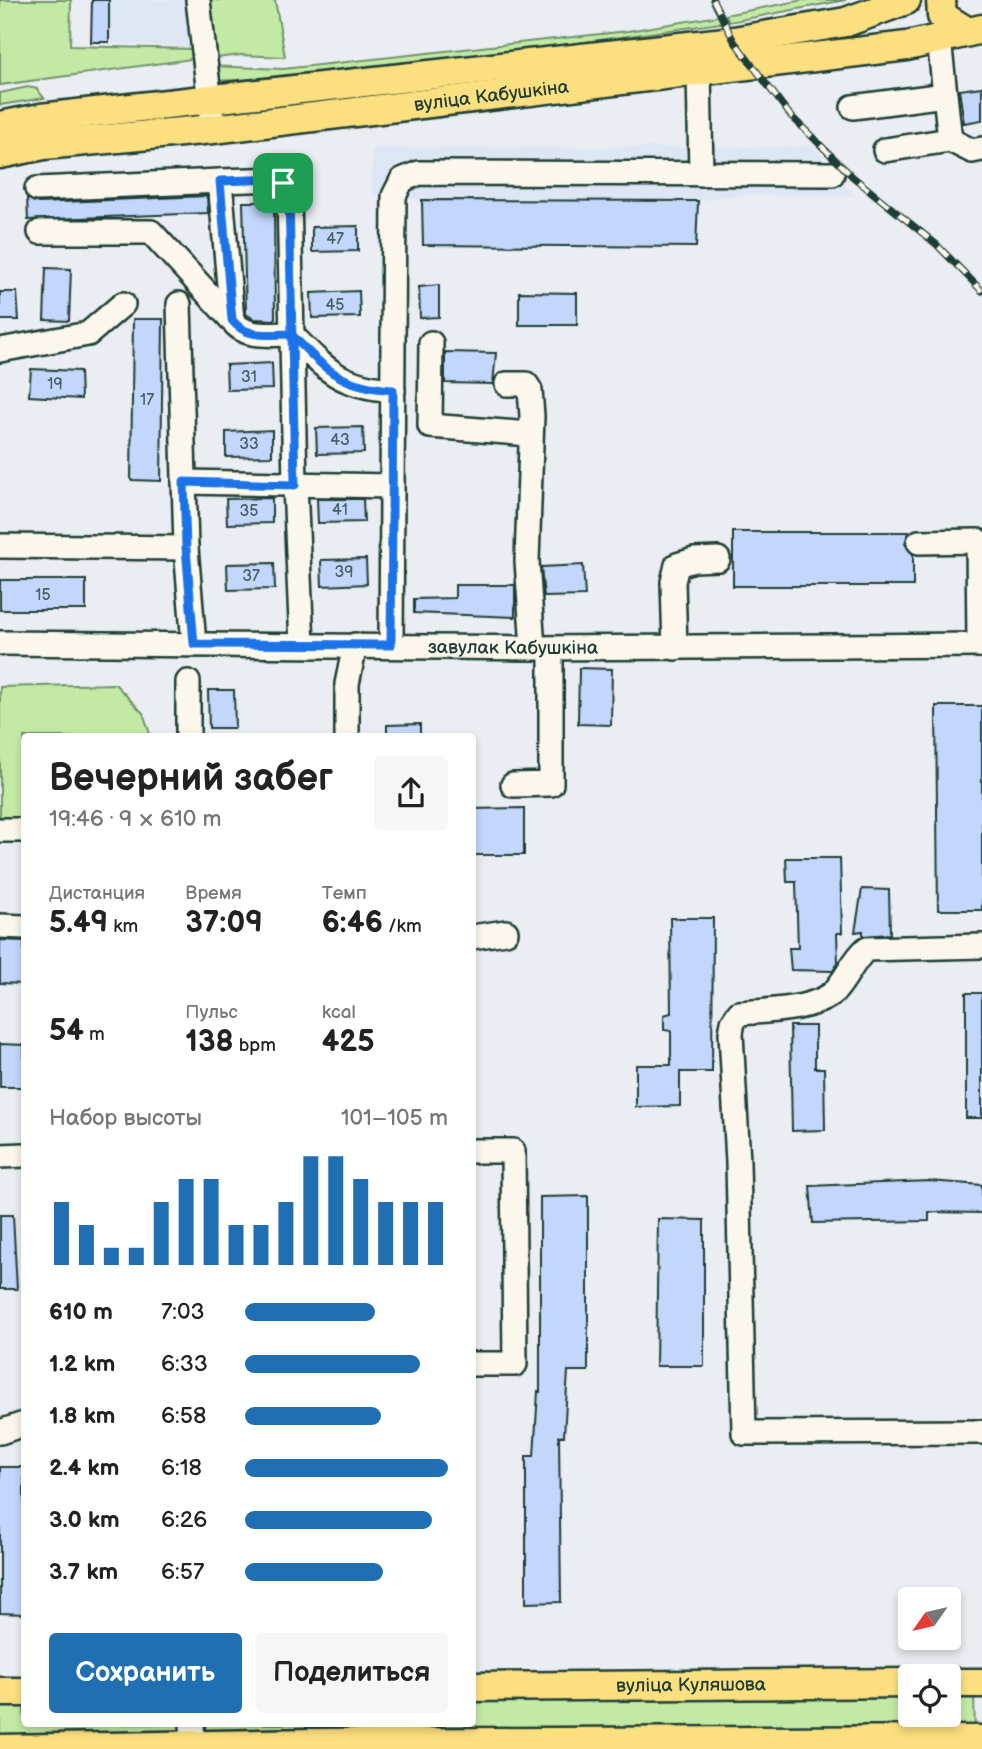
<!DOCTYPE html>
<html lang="ru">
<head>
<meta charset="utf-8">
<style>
  body { margin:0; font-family:"Balsamiq Sans",sans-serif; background:#f6f6f6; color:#222; height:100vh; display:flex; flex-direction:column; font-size:26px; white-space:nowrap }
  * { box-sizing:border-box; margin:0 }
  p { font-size:23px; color:#767676 }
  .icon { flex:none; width:38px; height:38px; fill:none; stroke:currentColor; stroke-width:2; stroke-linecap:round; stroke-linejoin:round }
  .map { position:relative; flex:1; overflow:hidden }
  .drawer { position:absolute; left:21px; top:733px; width:455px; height:994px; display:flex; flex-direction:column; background:#fff; border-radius:7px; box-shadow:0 4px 10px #0003 }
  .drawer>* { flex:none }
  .needle { width:46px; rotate:236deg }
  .tools { position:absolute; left:898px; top:1587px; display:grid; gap:14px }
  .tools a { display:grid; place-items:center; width:63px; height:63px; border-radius:7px; background:#fff; box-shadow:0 4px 10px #0003; font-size:35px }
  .pin { position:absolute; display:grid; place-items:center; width:60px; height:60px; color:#fff; margin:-30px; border-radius:14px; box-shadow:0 4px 10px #0006 }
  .round { display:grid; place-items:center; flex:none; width:74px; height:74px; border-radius:7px; background:#f6f6f6 }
  .overview { display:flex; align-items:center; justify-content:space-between; height:119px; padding:0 28px }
  h1 { font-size:38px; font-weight:800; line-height:52px }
  .stats { display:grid; grid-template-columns:repeat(3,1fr); gap:10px; height:119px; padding:7px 28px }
  .stats div { display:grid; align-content:center }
  .stats b { font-size:30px; font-weight:800 }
  .stats small { font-size:19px; font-weight:400 }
  .stats p { font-size:19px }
  .chart { height:196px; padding:14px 28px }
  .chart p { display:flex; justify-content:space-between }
  .chart svg { width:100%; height:126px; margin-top:7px; stroke:#1f6fb2; stroke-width:6 }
  .cta { display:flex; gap:14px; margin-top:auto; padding:14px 28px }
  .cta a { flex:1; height:80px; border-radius:7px; background:#1f6fb2; color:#fff; font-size:28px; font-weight:800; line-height:80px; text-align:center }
  .cta a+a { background:#f6f6f6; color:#222 }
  ul { padding:0 28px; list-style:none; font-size:23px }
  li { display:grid; grid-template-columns:112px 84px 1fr; align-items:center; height:52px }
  li i { height:18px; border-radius:9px; background:#1f6fb2 }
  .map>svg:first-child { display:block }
  .built { fill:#dee6f4 }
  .green { fill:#c3eaa5; stroke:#71946c; stroke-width:2 }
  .building { fill:#c3d6fc; stroke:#1f3d34; stroke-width:2 }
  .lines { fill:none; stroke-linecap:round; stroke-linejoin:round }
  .minor-casing { stroke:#1f3d34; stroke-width:28 }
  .major-casing { stroke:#1f3d34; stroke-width:33 }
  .minor { stroke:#fbf7ec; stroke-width:23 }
  .major { stroke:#fce080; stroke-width:28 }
  .rail-casing { stroke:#1f3d34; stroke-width:7 }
  .rail { stroke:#fbf7ec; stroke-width:4.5; stroke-dasharray:13; stroke-linecap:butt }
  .route-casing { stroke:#fff; stroke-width:14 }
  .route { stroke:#1a73e8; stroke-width:9 }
  .labels { text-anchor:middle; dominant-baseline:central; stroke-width:5; stroke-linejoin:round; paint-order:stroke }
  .number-label { font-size:16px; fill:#486366 }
  .street-label { font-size:19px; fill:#1f3d34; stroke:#fbf7ec }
</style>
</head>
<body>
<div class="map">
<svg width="982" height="1749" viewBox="0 0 982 1749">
  <rect width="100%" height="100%" fill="#eaedf1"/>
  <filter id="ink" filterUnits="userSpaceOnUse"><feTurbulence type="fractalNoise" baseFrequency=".0143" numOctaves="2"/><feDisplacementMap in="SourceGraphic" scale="14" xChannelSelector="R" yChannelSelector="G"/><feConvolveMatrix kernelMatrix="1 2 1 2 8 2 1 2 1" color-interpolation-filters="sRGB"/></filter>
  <g filter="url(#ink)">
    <g class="built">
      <polygon points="92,0 185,0 190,47 91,42"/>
      <polygon points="813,147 854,196 734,195 698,201 422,200 372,194 372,148"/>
    </g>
    <g class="green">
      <polygon points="0,0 71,0 70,46 192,49 192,59 0,85"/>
      <polygon points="209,0 275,0 285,57 241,55 216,58"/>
      <polygon points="803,0 846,0 729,22 725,15"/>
      <polygon points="718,16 721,23 506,53 285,78 212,81 210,66 283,69 628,31"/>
      <polygon points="28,87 37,89 44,98 0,105 0,93"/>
      <polygon points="115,684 143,713 151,737 24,737 24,818 0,818 0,687"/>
      <polygon points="949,1696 974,1696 975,1730 205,1736 201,1724 472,1724 473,1700 910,1697 910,1715 948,1715"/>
      <polygon points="0,1704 24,1704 24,1724 185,1724 182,1735 0,1740"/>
    </g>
    <g class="building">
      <polygon points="92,0 109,0 109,42 91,42"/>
      <polygon points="982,87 982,120 964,123 959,90"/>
      <polygon points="207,196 208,213 28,220 27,198 38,203"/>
      <polygon points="422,200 698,201 696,247 423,245"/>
      <polygon points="243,202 274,202 275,320 254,319 246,314"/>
      <polygon points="358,226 358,251 312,252 312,227"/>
      <polygon points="46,268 71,269 69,321 44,320"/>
      <polygon points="439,285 439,317 420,318 419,287"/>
      <polygon points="359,291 360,317 312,318 311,293"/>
      <polygon points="0,292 17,292 19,320 0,320"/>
      <polygon points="519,292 577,293 577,325 519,325"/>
      <polygon points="133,319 163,319 161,481 131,480"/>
      <polygon points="445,352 496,353 493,384 445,383"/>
      <polygon points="272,363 273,389 227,390 226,365"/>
      <polygon points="31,369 80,371 81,399 29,396"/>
      <polygon points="363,427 364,453 317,454 316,428"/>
      <polygon points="272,430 272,456 226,457 226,432"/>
      <polygon points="272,498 272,523 227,524 226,499"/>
      <polygon points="317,499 363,499 364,522 318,523"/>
      <polygon points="733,532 910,532 905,543 913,554 913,586 733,586"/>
      <polygon points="366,559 367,584 322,586 321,560"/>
      <polygon points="274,563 275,589 228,590 227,564"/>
      <polygon points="583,565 585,596 544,597 541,567"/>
      <rect x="0" y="580" width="86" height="30"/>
      <polygon points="455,585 515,585 515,617 414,613 414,599 455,598"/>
      <polygon points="579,668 612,669 611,725 578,724"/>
      <polygon points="208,690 234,690 235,728 209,728"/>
      <polygon points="936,706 982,706 982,910 938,910"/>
      <polygon points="420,724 420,737 387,737 387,725"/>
      <polygon points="524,808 524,855 472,855 472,809"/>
      <polygon points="786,858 840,858 842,933 837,933 838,963 833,971 791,970 789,948 798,948 796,882 787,882"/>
      <polygon points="862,889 889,890 890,934 863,936 863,931 855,932"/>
      <polygon points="670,918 713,918 712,1072 680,1072 680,1106 636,1107 636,1065 671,1065 671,1031 664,1030 664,1015 671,1013"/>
      <polygon points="0,940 24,941 24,984 0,983"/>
      <rect x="966" y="993" width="16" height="125"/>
      <polygon points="790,1026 815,1026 815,1068 824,1068 825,1130 792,1131"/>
      <polygon points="0,1044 24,1045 24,1087 0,1087"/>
      <polygon points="929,1181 982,1185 982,1213 929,1212 929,1221 813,1223 810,1186"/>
      <polygon points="588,1196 588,1371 568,1371 564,1436 559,1436 561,1602 526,1603 526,1456 534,1456 538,1391 540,1392 540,1197"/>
      <polygon points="0,1215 13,1215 17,1289 0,1289"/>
      <polygon points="658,1219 704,1220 704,1366 656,1366"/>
      <polygon points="0,1467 24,1467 24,1614 0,1613"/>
    </g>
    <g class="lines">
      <defs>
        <g id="minor">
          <polyline points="198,0 213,129"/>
          <polyline points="699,71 701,174"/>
          <polyline points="853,107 945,95"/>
          <polyline points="950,140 972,151 982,149"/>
          <polyline points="885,150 950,140 939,39"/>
          <polyline points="220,181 275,179 283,183 289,193 295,485 302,645"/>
          <path d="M37,189L220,181L232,320C245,339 270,334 291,334C327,371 340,386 393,390"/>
          <polyline points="40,232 151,232 232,320"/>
          <polyline points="179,304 186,548 194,644"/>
          <polyline points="431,343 430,426 530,434"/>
          <polyline points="0,350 88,334 123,304"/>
          <polyline points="507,384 526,384 530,390 532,416 527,561 533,648"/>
          <polyline points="184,482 391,486"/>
          <polyline points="919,542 978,541 979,645"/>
          <polyline points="0,546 186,548"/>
          <path id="s1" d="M0,643L533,648L982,645"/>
          <polyline points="391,645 394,196 402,180 419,173 832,174"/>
          <polyline points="675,648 673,582 677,565 694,560 718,559"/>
          <polyline points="188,737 188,682"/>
          <polyline points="347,737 347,684 355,645"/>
          <polyline points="513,785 551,784 551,648"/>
          <polyline points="0,830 24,830"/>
          <polyline points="0,926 24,927"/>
          <polyline points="472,937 506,932"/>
          <path d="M982,946L866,949C852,962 847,978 834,992C815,1010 764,1011 739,1013L733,1022L731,1033L738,1162L744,1433L982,1432"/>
          <polyline points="472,1151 513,1151 515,1364 472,1364"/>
          <polyline points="0,1156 24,1155"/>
          <polyline points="0,1432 24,1424"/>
          <polyline points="192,1724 193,1745"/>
        </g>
        <g id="major">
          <polyline points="941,0 942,16 968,32"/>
          <polyline points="0,126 41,118 734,41 846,22 906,0"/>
          <path id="s2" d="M0,154L44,145L213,129L907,46L982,29"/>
          <polyline points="948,1683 982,1683"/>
          <path id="s3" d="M472,1687L910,1683"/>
          <polyline points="0,1692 24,1692"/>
          <polyline points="0,1749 312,1743 982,1740"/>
        </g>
      </defs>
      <use href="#minor" class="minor-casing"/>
      <use href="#major" class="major-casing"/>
      <use href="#minor" class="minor"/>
      <use href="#major" class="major"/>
      <defs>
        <polyline id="rail" points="713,0 734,41 790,115 853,177 936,244 982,291"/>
      </defs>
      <use href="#rail" class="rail-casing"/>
      <use href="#rail" class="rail"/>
    </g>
  </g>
  <g class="lines" filter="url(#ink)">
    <defs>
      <path id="route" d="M283,183L289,193L295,485L184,482L186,548L194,644L391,645L393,390C340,386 327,371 291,334C270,334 246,339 232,320L220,181L275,179L283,183"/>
    </defs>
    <use href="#route" class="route-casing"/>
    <use href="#route" class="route"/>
  </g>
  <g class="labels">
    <g class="number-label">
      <text x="335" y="239">47</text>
      <text x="335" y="305">45</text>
      <text x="249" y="377">31</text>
      <text x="55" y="384">19</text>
      <text x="147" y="400">17</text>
      <text x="340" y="440">43</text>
      <text x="249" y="444">33</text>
      <text x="340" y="510">41</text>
      <text x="249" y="511">35</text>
      <text x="344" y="572">39</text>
      <text x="251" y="576">37</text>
      <text x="43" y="595">15</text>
    </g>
    <g class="street-label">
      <text stroke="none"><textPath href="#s2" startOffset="495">вуліца Кабушкіна</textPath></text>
      <text stroke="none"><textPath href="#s1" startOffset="513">завулак Кабушкіна</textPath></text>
      <text stroke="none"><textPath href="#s3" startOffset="219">вуліца Куляшова</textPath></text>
    </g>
  </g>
</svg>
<div class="tools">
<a><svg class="needle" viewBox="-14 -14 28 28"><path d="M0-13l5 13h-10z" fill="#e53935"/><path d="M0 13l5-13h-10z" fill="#767676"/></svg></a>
<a><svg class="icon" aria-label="locate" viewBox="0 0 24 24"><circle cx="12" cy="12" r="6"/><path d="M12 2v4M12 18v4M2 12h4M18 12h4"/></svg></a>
</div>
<div class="pin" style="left:283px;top:183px;background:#1e9e55"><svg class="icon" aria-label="arrive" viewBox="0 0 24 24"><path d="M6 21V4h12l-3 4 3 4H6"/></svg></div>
<section class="drawer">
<div class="overview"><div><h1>Вечерний забег</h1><p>19:46 · 9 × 610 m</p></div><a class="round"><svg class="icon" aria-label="share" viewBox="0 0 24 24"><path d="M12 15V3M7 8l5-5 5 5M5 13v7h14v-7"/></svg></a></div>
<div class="stats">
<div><p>Дистанция</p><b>5.49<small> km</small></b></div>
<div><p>Время</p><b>37:09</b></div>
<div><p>Темп</p><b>6:46<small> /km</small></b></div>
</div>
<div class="stats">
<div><b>54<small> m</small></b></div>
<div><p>Пульс</p><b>138<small> bpm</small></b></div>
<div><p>kcal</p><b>425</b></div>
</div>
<div class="chart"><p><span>Набор высоты</span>101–105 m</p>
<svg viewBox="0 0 160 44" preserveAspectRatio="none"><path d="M5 44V22M15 44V30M25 44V38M35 44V38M45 44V22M55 44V14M65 44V14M75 44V30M85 44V30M95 44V22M105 44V6M115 44V6M125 44V14M135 44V22M145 44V22M155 44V22"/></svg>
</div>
<ul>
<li><b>610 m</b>7:03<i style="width:64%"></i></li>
<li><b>1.2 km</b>6:33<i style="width:86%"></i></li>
<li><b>1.8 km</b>6:58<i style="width:67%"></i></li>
<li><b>2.4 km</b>6:18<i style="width:100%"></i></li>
<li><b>3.0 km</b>6:26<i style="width:92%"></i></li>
<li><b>3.7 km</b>6:57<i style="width:68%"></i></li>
</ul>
<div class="cta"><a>Сохранить</a><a>Поделиться</a></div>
</section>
</div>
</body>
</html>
